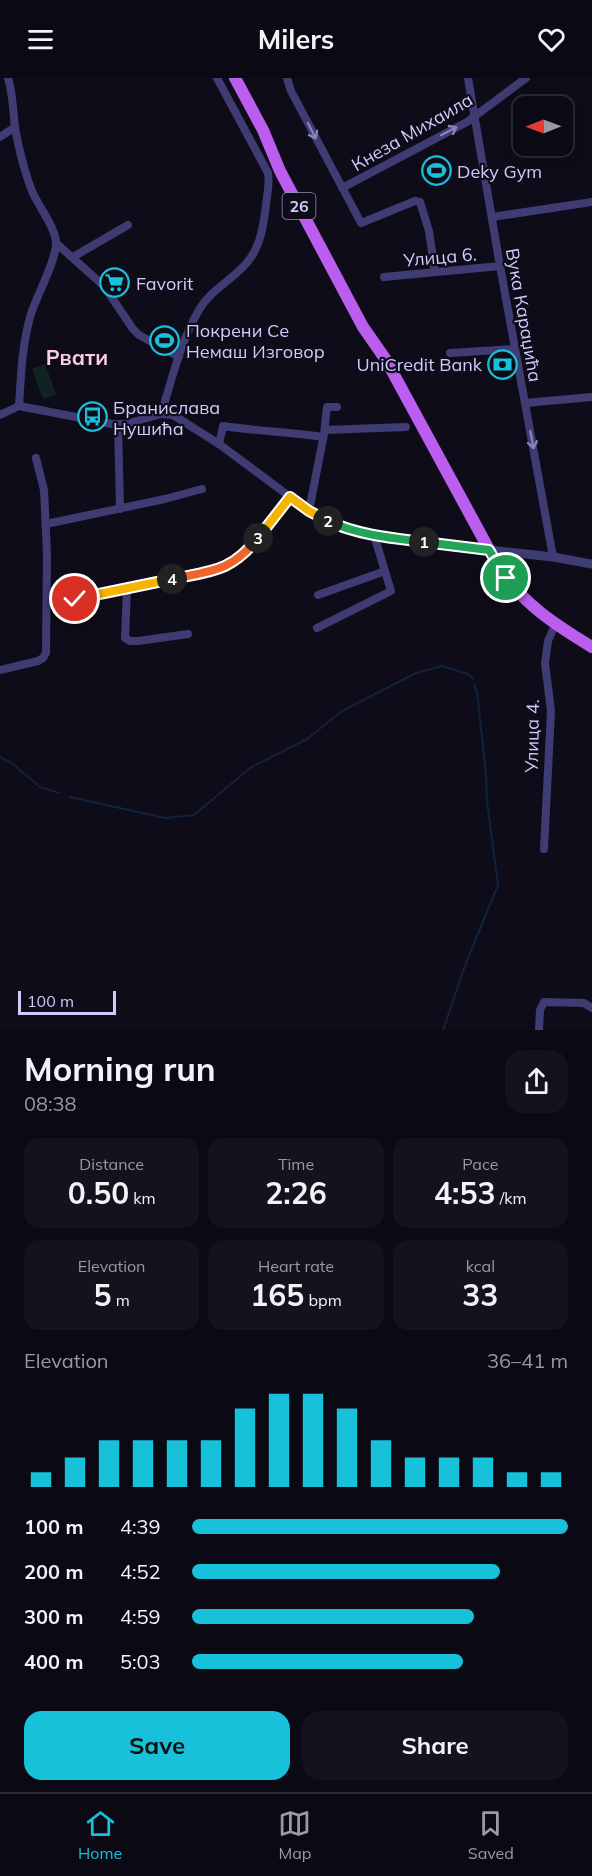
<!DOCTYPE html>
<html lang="en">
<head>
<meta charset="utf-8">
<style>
  body { margin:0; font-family:Mulish,sans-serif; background:#14121d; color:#f1f3f6; height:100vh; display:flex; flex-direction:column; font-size:22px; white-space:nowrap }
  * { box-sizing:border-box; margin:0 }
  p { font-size:20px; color:#9a9aa0 }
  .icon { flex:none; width:33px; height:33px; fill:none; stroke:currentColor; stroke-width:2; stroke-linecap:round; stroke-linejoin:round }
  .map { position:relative; height:952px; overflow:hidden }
  .details { display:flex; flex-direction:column; background:#0b0914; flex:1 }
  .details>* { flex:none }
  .needle { width:39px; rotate:269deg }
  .buttons { position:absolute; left:513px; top:18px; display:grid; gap:12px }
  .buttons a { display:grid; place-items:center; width:60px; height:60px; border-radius:12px; background:#0b0914; box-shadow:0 3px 15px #0003,0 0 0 2px #2b2a34; font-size:30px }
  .scale { position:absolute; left:18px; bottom:15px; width:98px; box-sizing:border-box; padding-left:6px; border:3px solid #d1cafa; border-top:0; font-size:16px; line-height:21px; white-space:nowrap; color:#d1cafa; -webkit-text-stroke:4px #0f0c1a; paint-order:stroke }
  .pin { position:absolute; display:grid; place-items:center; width:51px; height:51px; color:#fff; margin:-26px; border:3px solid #fff; border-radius:50%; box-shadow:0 2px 6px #0007 }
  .km { position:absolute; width:30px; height:30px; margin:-15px; border-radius:50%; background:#222; color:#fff; font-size:16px; line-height:30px; text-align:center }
  .round { display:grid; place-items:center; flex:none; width:63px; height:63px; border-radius:18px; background:#14121d }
  .head { display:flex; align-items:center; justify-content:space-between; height:102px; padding:0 24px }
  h1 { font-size:33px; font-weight:700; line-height:45px }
  .figures { display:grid; grid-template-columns:repeat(3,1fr); gap:9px; height:102px; padding:6px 24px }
  .figures div { display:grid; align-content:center; border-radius:15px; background:#14121d; text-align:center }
  .figures b { font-size:30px; font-weight:700 }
  .figures small { font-size:16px; font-weight:400 }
  .figures p { font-size:16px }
  .chart { height:168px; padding:12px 24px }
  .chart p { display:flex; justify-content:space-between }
  .chart svg { width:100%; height:108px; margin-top:6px; stroke:#16c1d9; stroke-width:6 }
  .button { display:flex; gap:12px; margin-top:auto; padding:12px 24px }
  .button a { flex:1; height:69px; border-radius:18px; background:#16c1d9; color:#111; font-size:24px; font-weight:700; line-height:69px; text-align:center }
  .button a+a { background:#14121d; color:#f1f3f6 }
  ul { padding:0 24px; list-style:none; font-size:20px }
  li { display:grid; grid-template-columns:96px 72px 1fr; align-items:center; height:45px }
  li i { height:15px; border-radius:8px; background:#16c1d9 }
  header { display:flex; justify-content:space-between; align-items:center; height:78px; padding:0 24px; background:#0b0914; font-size:27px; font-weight:700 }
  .tab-bar { display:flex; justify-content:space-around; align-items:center; height:84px; border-top:2px solid #2b2a34; background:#0b0914; font-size:16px; color:#9a9aa0 }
  .tab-bar a { display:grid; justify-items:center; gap:3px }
  .tab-bar .on { color:#16c1d9 }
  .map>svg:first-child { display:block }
  .green { fill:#102323 }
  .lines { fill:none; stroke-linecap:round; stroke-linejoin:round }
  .stream { stroke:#11223d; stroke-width:2 }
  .minor { stroke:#3f3c74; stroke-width:8 }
  .tertiary { stroke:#3f3c74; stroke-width:9 }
  .primary { stroke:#bb5dee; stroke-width:12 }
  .oneway { stroke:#8883b7 }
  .split-1-casing { stroke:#fff; stroke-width:12 }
  .split-2-casing { stroke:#fff; stroke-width:12 }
  .split-3-casing { stroke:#fff; stroke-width:12 }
  .split-4-casing { stroke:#fff; stroke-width:12 }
  .split-5-casing { stroke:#fff; stroke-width:12 }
  .split-1 { stroke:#22a559; stroke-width:8 }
  .split-2 { stroke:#22a559; stroke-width:8 }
  .split-3 { stroke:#f5b400; stroke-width:8 }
  .split-4 { stroke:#f0652b; stroke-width:8 }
  .split-5 { stroke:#f5b400; stroke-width:8 }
  .labels { text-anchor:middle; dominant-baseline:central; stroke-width:4.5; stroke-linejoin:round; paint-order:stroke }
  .shield { fill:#0f0c1a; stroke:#9791b7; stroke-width:1.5 }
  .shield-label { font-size:16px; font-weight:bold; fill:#d1cafa }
  .street-label { font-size:18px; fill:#d1cafa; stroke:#0f0c1a }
  .poi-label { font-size:18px; fill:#d1cafa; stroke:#0f0c1a; text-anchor:start }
  .quarter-label { font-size:21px; font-weight:bold; fill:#facce8; stroke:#0f0c1a }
</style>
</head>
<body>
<header><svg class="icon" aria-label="menu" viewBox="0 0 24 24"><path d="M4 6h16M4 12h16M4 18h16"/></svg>Milers<svg class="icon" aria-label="heart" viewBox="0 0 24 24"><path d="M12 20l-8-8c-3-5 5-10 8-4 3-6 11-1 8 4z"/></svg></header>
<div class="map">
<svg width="592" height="952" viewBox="0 0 592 952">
  <rect width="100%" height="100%" fill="#0f0c1a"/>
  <polygon class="green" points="45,286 56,316 43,321 32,291"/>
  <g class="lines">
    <g class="stream">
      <polyline points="0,679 13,686 40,709 59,715"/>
      <polyline points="70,719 165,740 194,737 250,690 307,661 342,633 416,595 442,588 468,596 473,601"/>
      <polyline points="443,952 466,885 498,807 487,723 486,696 477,614 474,607"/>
    </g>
    <g class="minor">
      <path d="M8,0C13,16 13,33 15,50C19,71 24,93 32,113C38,128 57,151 56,167C55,185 37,217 31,236C22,266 21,296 19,328"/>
      <polyline points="287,0 291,13 361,145 415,123 420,124 429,153 435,194"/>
      <polyline points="468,0 500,188 553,479"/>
      <polyline points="0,59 15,49"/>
      <polyline points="342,110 467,44 526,0"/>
      <polyline points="492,139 592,124"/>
      <polyline points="56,165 104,208 133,251 139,257 179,279"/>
      <polyline points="73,179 128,147"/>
      <polyline points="384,199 500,188"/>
      <polyline points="450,275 515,271"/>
      <polyline points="525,325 592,319"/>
      <path d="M161,336C172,302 180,264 199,232C209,214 227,205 242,190C260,173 263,151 266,127C267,117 270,106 268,95L217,0"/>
      <polyline points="0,337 19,328 112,346 126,346 161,336 173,337 219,366 309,433 331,445 346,450 394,460 489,472"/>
      <polyline points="118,346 120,431"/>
      <polyline points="325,352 406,349"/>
      <path d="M219,366L223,348C256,353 290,354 323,359"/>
      <polyline points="309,433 324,356 327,329 337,329"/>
      <polyline points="46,446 165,421 202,411"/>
      <polyline points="127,510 125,560 130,563 138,563 188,556"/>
      <polyline points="318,517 385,493"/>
      <polyline points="47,525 75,521 227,488 248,472 290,419"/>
      <polyline points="317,550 391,513 374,457"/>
      <polyline points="0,592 38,583 43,580 46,575 47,476 44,412 36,380"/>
      <polyline points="544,771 551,633 545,585 548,563 555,547"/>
      <polyline points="539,952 540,932 544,924 584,925 592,930"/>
    </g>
    <polyline class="tertiary" points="489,472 553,479 592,486"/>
    <path class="primary" d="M235,0L263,52L280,93L363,249L386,282L498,488C523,526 554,546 592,569"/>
  </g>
  <defs><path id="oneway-shaft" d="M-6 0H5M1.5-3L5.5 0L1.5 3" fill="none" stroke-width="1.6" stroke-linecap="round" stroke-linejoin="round" transform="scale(1.5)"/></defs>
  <g class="oneway">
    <use href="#oneway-shaft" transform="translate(312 53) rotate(63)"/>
    <use href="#oneway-shaft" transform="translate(449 53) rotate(-28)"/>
    <use href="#oneway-shaft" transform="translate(532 362) rotate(79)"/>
  </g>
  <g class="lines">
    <defs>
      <polyline id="split-1" points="424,464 489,472 506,500"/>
      <path id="split-2" d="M328,443C358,457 392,460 424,464"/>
      <polyline id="split-3" points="258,460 290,419 309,433 328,443"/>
      <path id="split-4" d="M172,501C211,493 231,494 258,460"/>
      <polyline id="split-5" points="75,521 172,501"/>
    </defs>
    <use href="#split-1" class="split-1-casing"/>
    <use href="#split-2" class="split-2-casing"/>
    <use href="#split-3" class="split-3-casing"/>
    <use href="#split-4" class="split-4-casing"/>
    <use href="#split-5" class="split-5-casing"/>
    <use href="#split-1" class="split-1"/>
    <use href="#split-2" class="split-2"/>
    <use href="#split-3" class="split-3"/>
    <use href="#split-4" class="split-4"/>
    <use href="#split-5" class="split-5"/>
  </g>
  <defs>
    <symbol id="stadium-ring" viewBox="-11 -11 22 22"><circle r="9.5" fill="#0f0c1a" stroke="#16c1d9" stroke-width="1.5"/><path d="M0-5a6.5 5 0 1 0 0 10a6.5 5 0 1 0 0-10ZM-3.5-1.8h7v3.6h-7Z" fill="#16c1d9"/></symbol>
    <symbol id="supermarket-ring" viewBox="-11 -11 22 22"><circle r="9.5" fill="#0f0c1a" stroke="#16c1d9" stroke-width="1.5"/><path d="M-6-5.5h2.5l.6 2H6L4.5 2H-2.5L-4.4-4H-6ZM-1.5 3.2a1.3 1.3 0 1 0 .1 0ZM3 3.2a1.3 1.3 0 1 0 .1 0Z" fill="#16c1d9"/></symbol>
    <symbol id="bank-ring" viewBox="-11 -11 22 22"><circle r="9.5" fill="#0f0c1a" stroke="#16c1d9" stroke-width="1.5"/><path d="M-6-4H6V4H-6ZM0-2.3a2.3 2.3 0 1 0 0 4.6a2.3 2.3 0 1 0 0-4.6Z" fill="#16c1d9"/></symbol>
    <symbol id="bus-ring" viewBox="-11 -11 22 22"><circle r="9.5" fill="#0f0c1a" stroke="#16c1d9" stroke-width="1.5"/><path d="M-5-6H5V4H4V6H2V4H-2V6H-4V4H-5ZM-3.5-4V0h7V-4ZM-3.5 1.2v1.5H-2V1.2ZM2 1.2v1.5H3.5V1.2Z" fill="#16c1d9"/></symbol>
  </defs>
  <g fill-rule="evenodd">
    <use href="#stadium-ring" x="420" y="76" width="33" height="33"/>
    <use href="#supermarket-ring" x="98" y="188" width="33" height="33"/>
    <use href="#stadium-ring" x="148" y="246" width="33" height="33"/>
    <use href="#bank-ring" x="486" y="270" width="33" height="33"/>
    <use href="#bus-ring" x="76" y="322" width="33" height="33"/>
  </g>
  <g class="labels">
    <rect class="shield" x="282.5" y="115" width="33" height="26" rx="4.5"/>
    <g class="shield-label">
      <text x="299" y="128">26</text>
    </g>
    <g class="street-label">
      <text transform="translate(412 54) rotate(-30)">Кнеза Михаила</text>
      <text transform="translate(440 179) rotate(-5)">Улица 6.</text>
      <text transform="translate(524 237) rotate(80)">Вука Караџића</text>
      <text transform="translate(532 658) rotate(-89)">Улица 4.</text>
    </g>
    <g class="poi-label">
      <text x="457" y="93">Deky Gym</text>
      <text x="136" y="205">Favorit</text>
      <text x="186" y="252">Покрени Се<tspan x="186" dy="21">Немаш Изговор</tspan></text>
      <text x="482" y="286" text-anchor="end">UniCredit Bank</text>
      <text x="113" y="329">Бранислава<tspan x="113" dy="21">Нушића</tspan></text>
    </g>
    <g class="quarter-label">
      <text x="77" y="279">Рвати</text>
    </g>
  </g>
</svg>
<div class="buttons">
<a><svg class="needle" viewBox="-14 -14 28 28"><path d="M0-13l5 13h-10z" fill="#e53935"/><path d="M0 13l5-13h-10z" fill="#9a9aa0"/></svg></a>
</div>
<div class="scale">100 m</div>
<div class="pin" style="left:506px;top:500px;background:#1e9e55"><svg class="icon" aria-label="arrive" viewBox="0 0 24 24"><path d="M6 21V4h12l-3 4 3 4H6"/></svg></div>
<div class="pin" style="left:75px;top:521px;background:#d93025"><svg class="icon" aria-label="check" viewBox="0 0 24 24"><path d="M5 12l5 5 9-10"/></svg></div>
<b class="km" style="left:424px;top:464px">1</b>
<b class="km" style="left:328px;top:443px">2</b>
<b class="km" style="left:258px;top:460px">3</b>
<b class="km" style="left:172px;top:501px">4</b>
</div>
<section class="details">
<div class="head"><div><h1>Morning run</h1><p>08:38</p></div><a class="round"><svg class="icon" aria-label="share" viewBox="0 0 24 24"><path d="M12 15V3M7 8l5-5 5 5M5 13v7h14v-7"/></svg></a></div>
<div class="figures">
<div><p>Distance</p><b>0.50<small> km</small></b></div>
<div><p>Time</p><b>2:26</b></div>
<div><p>Pace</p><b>4:53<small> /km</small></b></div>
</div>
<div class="figures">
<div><p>Elevation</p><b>5<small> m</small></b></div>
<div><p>Heart rate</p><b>165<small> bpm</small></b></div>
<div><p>kcal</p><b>33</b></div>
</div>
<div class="chart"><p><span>Elevation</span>36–41 m</p>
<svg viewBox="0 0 160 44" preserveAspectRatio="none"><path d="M5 44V38M15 44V32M25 44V25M35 44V25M45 44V25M55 44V25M65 44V12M75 44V6M85 44V6M95 44V12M105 44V25M115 44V32M125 44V32M135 44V32M145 44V38M155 44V38"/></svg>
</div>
<ul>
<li><b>100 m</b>4:39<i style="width:100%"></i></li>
<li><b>200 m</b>4:52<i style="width:82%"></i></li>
<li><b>300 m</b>4:59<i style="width:75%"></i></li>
<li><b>400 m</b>5:03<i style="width:72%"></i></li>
</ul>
<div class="button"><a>Save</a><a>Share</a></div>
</section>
<nav class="tab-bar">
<a class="on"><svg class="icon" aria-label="home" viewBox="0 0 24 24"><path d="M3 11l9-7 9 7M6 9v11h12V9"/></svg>Home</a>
<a><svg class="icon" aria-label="map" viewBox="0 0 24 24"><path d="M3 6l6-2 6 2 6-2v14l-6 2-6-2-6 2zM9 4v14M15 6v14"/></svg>Map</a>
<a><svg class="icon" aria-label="saved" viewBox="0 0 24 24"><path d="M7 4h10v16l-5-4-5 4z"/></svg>Saved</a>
</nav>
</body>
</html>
